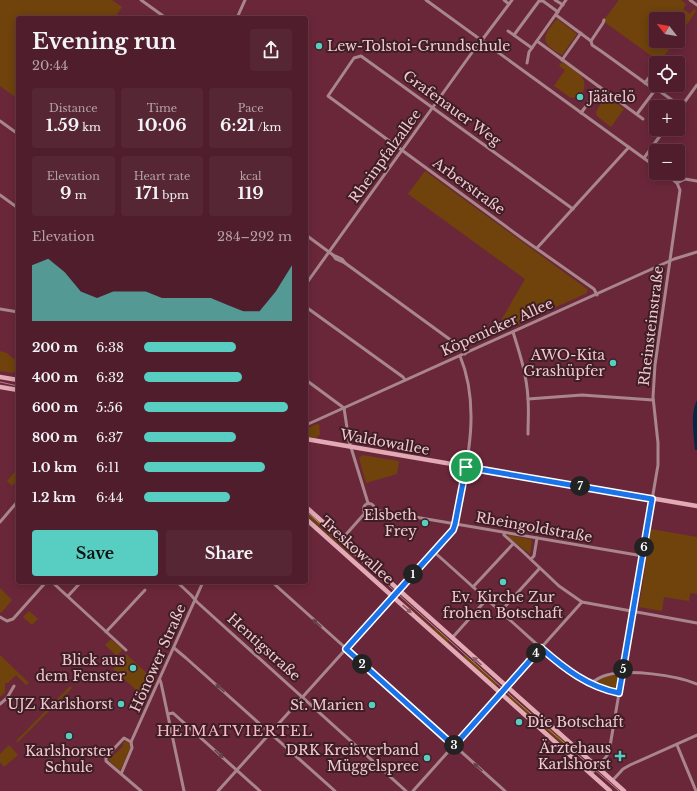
<!DOCTYPE html>
<html lang="en">
<head>
<meta charset="utf-8">
<style>
  body { margin:0; font-family:"Libre Baskerville",serif; background:#562634; color:#f1f3f6; height:100vh; display:flex; flex-direction:column; font-size:15px; white-space:nowrap }
  * { box-sizing:border-box; margin:0 }
  p { font-size:13px; color:#b4a2a9 }
  .icon { flex:none; width:22px; height:22px; fill:none; stroke:currentColor; stroke-width:2; stroke-linecap:round; stroke-linejoin:round }
  .map { position:relative; flex:1; overflow:hidden }
  .panel { position:absolute; left:16px; top:16px; width:292px; height:568px; display:flex; flex-direction:column; background:#501d2c; border-radius:4px; box-shadow:0 2px 10px #0003,0 0 0 1px #673b48 }
  .panel>* { flex:none }
  .needle { width:26px; rotate:301deg }
  .tools { position:absolute; left:649px; top:12px; display:grid; gap:8px }
  .tools a { display:grid; place-items:center; width:36px; height:36px; border-radius:4px; background:#501d2c; box-shadow:0 2px 10px #0003,0 0 0 1px #673b48; font-size:20px }
  .pin { position:absolute; display:grid; place-items:center; width:34px; height:34px; color:#fff; margin:-17px; border:2px solid #fff; border-radius:50%; box-shadow:0 1px 4px #0007 }
  .km { position:absolute; width:20px; height:20px; margin:-10px; border-radius:50%; background:#222; color:#fff; font-size:11px; line-height:20px; text-align:center }
  .round { display:grid; place-items:center; flex:none; width:42px; height:42px; border-radius:4px; background:#562634 }
  .summary { display:flex; align-items:center; justify-content:space-between; height:68px; padding:0 16px }
  h1 { font-size:22px; font-weight:800; line-height:30px }
  .stats { display:grid; grid-template-columns:repeat(3,1fr); gap:6px; height:68px; padding:4px 16px }
  .stats div { display:grid; align-content:center; border-radius:4px; background:#562634; text-align:center }
  .stats b { font-size:17px; font-weight:800 }
  .stats small { font-size:11px; font-weight:400 }
  .stats p { font-size:11px }
  .chart { height:112px; padding:8px 16px }
  .chart p { display:flex; justify-content:space-between }
  .chart svg { width:100%; height:72px; margin-top:4px; fill:#57cec1; opacity:.7 }
  .action { display:flex; gap:8px; margin-top:auto; padding:8px 16px }
  .action a { flex:1; height:46px; border-radius:4px; background:#57cec1; color:#111; font-size:16px; font-weight:800; line-height:46px; text-align:center }
  .action a+a { background:#562634; color:#f1f3f6 }
  ul { padding:0 16px; list-style:none; font-size:13px }
  li { display:grid; grid-template-columns:64px 48px 1fr; align-items:center; height:30px }
  li i { height:10px; border-radius:5px; background:#57cec1 }
  .map>svg:first-child { display:block }
  .green { fill:#6f430b }
  .water { fill:#032945 }
  .lines { fill:none; stroke-linecap:round; stroke-linejoin:round }
  .street { stroke:#a9858c; stroke-width:3 }
  .secondary { stroke:#e2aab5; stroke-width:4.5 }
  .tram { stroke:#b47d8a; stroke-width:1 }
  .oneway { fill:#875d66 }
  .oneway2 { fill:#634249 }
  .route-casing { stroke:#fff; stroke-width:8 }
  .route { stroke:#1a73e8; stroke-width:5 }
  .poi-dot { fill:#57cec1; stroke:#3d1e25; stroke-width:1.5 }
  .labels { text-anchor:middle; dominant-baseline:central; stroke-width:4; stroke-linejoin:round; paint-order:stroke }
  .poi-label { font-size:14px; fill:#f3c8d0; stroke:#3d1e25; text-anchor:end }
  .street-label { font-size:14px; fill:#f3c8d0; stroke:#3d1e25 }
  .neighbourhood-label { font-size:15px; letter-spacing:1px; fill:#fab8c5; stroke:#3d1e25 }
</style>
</head>
<body>
<div class="map">
<svg width="697" height="791" viewBox="0 0 697 791">
  <rect width="100%" height="100%" fill="#6b273a"/>
  <g class="green">
    <polygon points="0,0 112,0 122,7 117,14 122,18 18,18 18,99 0,86"/>
    <polygon points="619,0 681,0 686,4 683,9 690,14 694,9 696,11 678,37 678,19 656,19 656,41 675,41 660,62 603,21"/>
    <path d="M557,19L577,34L562,55C538,42 543,36 557,19Z"/>
    <path d="M562,62C574,71 591,77 582,94L579,93L576,97L571,98L554,86L565,70L559,66Z"/>
    <polygon points="609,100 613,101 624,109 611,127 597,116 596,112 601,103"/>
    <polygon points="425,171 587,289 587,293 492,336 525,279 408,194"/>
    <polygon points="660,271 663,273 661,284 647,277"/>
    <polygon points="0,351 7,353 14,359 18,352 16,357 18,359 18,371 15,371 13,373 0,371"/>
    <polygon points="317,424 319,425 320,434 316,438 306,437 306,429"/>
    <polygon points="362,455 399,461 397,474 366,483 359,458"/>
    <polygon points="18,468 18,482 17,481 12,486 7,481"/>
    <polygon points="306,510 389,584 388,586 352,554 351,555 306,515"/>
    <polygon points="651,529 697,537 697,594 690,593 689,601 664,597 662,611 639,607"/>
    <polygon points="509,535 532,540 530,554 508,537"/>
    <polygon points="0,588 12,600 1,613 0,612"/>
    <polygon points="403,602 404,602 434,629 436,628 498,684 495,686 463,657 465,654 450,641 448,642 449,644"/>
    <polygon points="29,611 38,619 32,625 23,617"/>
    <polygon points="111,639 123,649 117,656 105,645"/>
    <polygon points="126,654 153,679 145,698 113,669"/>
    <polygon points="0,655 29,683 26,685 16,675 8,683 5,683 5,693 0,697"/>
    <polygon points="618,675 615,690 596,683 597,681 609,676"/>
    <polygon points="70,686 72,688 18,742 16,741"/>
    <polygon points="510,695 565,741 568,749 508,697"/>
    <polygon points="125,741 130,744 130,748 121,769 119,770 109,760 110,756 112,757 123,746 123,743"/>
    <polygon points="9,745 18,755 4,767 0,762 0,754"/>
  </g>
  <path class="water" d="M697,400V450H695C694,434 690,414 697,400Z"/>
  <g class="lines">
    <g class="street">
      <polyline points="141,0 166,18"/>
      <polyline points="426,0 656,167"/>
      <polyline points="504,0 509,4"/>
      <polyline points="555,0 563,5"/>
      <polyline points="690,0 697,5"/>
      <polyline points="556,15 591,41 592,45 601,51 655,90 658,90 672,100"/>
      <polyline points="237,18 245,0"/>
      <polyline points="508,31 532,48"/>
      <polyline points="514,35 539,1 543,1 558,12"/>
      <polyline points="482,40 512,0"/>
      <polyline points="537,41 643,119"/>
      <polyline points="591,41 603,23 604,20"/>
      <polyline points="562,60 581,33"/>
      <polyline points="527,63 529,52 566,0"/>
      <polyline points="660,63 661,61"/>
      <polyline points="645,83 656,68"/>
      <polyline points="678,111 697,85"/>
      <polyline points="581,113 600,87"/>
      <polyline points="637,114 655,90"/>
      <polyline points="0,121 18,134"/>
      <polyline points="644,158 665,129"/>
      <polyline points="677,183 685,179 697,181"/>
      <polyline points="0,195 18,208"/>
      <polyline points="573,209 361,56 354,58 328,96 523,239 594,289 597,295"/>
      <polyline points="306,235 333,255 336,259 345,263"/>
      <polyline points="537,248 629,147"/>
      <polyline points="333,255 342,259 345,263 463,349 465,354"/>
      <polyline points="306,284 481,40"/>
      <polyline points="306,307 403,377 405,380"/>
      <polyline points="0,309 18,312"/>
      <path d="M513,332C520,354 527,376 528,399C529,411 528,422 528,434"/>
      <polyline points="306,380 344,408"/>
      <polyline points="528,399 582,395 653,400"/>
      <polyline points="344,408 349,441 368,503"/>
      <polyline points="306,425 674,259 697,252"/>
      <circle cx="369" cy="509" r="5.5"/>
      <polyline points="374,510 643,556"/>
      <polyline points="0,522 18,501"/>
      <polyline points="504,533 504,535 522,551 559,586 582,602 697,623"/>
      <polyline points="342,539 365,513"/>
      <path d="M433,551C459,574 485,598 511,621C544,650 575,684 619,693"/>
      <polyline points="531,559 534,556 537,538"/>
      <polyline points="52,582 126,650"/>
      <polyline points="177,582 191,595 197,602 406,791"/>
      <polyline points="272,582 505,791"/>
      <polyline points="473,587 513,544"/>
      <polyline points="68,596 81,582"/>
      <polyline points="501,611 539,569"/>
      <polyline points="0,617 7,621 13,619 46,582"/>
      <polyline points="106,632 145,590"/>
      <polyline points="452,638 487,599"/>
      <polyline points="174,648 186,658 335,791"/>
      <polyline points="160,680 161,683 184,791"/>
      <path d="M590,684C595,680 600,677 607,675C629,669 675,675 697,684"/>
      <polyline points="0,704 7,698 14,686"/>
      <polyline points="168,714 173,713 260,791"/>
      <polyline points="131,742 203,582"/>
      <polyline points="677,745 696,791"/>
      <polyline points="121,774 132,748 131,742 124,738 106,757 106,761 141,791"/>
      <polyline points="591,774 606,757 609,752 658,465 658,443 653,397 655,365 680,190 677,183 665,173"/>
      <polyline points="612,781 623,769 630,765 697,735"/>
      <path d="M218,791L453,530L456,521C466,467 482,409 460,356"/>
      <polyline points="413,791 582,602"/>
    </g>
    <g class="secondary">
      <polyline points="0,377 18,380"/>
      <polyline points="0,387 18,390"/>
      <polyline points="306,439 697,506"/>
      <polyline points="306,507 624,791"/>
      <polyline points="306,519 610,791"/>
    </g>
    <g class="tram">
      <polyline points="0,382 18,386"/>
      <polyline points="306,511 522,706 619,791"/>
    </g>
  </g>
  <defs><path id="oneway-solid" d="M-6-.8H1V-3.2L6.5 0L1 3.2V.8H-6Z"/></defs>
  <g class="oneway">
    <use href="#oneway-solid" transform="translate(407 609) rotate(42)"/>
    <use href="#oneway-solid" transform="translate(477 661) rotate(-138)"/>
  </g>
  <g class="oneway2">
    <use href="#oneway-solid" transform="translate(317 623) rotate(-138)"/>
    <use href="#oneway-solid" transform="translate(220 688) rotate(-138)"/>
    <use href="#oneway-solid" transform="translate(219 754) rotate(42)"/>
    <use href="#oneway-solid" transform="translate(478 767) rotate(-138)"/>
  </g>
  <g class="lines">
    <defs>
      <path id="route" d="M466,467L652,499L619,693C588,687 565,669 541,648L454,746L346,649L453,530L455,524Z"/>
    </defs>
    <use href="#route" class="route-casing"/>
    <use href="#route" class="route"/>
  </g>
  <g class="poi-dot">
    <circle cx="319" cy="46" r="4"/>
    <circle cx="580" cy="97" r="4"/>
    <circle cx="613" cy="363" r="4"/>
    <circle cx="425" cy="523" r="4"/>
    <circle cx="503" cy="582" r="4"/>
    <circle cx="133" cy="668" r="4"/>
    <circle cx="121" cy="704" r="4"/>
    <circle cx="372" cy="705" r="4"/>
    <circle cx="519" cy="722" r="4"/>
    <circle cx="69" cy="736" r="4"/>
    <path d="M618 750h4v4h4v4h-4v4h-4v-4h-4v-4h4z"/>
    <circle cx="427" cy="758" r="4"/>
  </g>
  <g class="labels">
    <g class="poi-label">
      <text x="327" y="46" text-anchor="start">Lew-Tolstoi-Grundschule</text>
      <text x="588" y="97" text-anchor="start">Jäätelö</text>
      <text x="605" y="355">AWO-Kita<tspan x="605" dy="16">Grashüpfer</tspan></text>
      <text x="417" y="515">Elsbeth<tspan x="417" dy="16">Frey</tspan></text>
      <text x="503" y="597" text-anchor="middle">Ev. Kirche Zur<tspan x="503" dy="16">frohen Botschaft</tspan></text>
      <text x="125" y="660">Blick aus<tspan x="125" dy="16">dem Fenster</tspan></text>
      <text x="113" y="704">UJZ Karlshorst</text>
      <text x="364" y="705">St. Marien</text>
      <text x="527" y="722" text-anchor="start">Die Botschaft</text>
      <text x="611" y="748">Ärztehaus<tspan x="611" dy="16">Karlshorst</tspan></text>
      <text x="419" y="750">DRK Kreisverband<tspan x="419" dy="16">Müggelspree</tspan></text>
      <text x="69" y="751" text-anchor="middle">Karlshorster<tspan x="69" dy="16">Schule</tspan></text>
    </g>
    <g class="street-label">
      <text transform="translate(452 108) rotate(36)">Grafenauer Weg</text>
      <text transform="translate(385 156) rotate(-54)">Rheinpfalzallee</text>
      <text transform="translate(469 186) rotate(36)">Arberstraße</text>
      <text transform="translate(651 326) rotate(-83)">Rheinsteinstraße</text>
      <text transform="translate(497 327) rotate(-24)">Köpenicker Allee</text>
      <text transform="translate(385 442) rotate(10)">Waldowallee</text>
      <text transform="translate(534 527) rotate(10)">Rheingoldstraße</text>
      <text transform="translate(357 550) rotate(42)">Treskowallee</text>
      <text transform="translate(264 647) rotate(42)">Hentigstraße</text>
      <text transform="translate(158 658) rotate(-66)">Hönower Straße</text>
    </g>
    <g class="neighbourhood-label">
      <text x="235" y="730">HEIMATVIERTEL</text>
    </g>
  </g>
</svg>
<div class="tools">
<a><svg class="needle" viewBox="-14 -14 28 28"><path d="M0-13l5 13h-10z" fill="#e53935"/><path d="M0 13l5-13h-10z" fill="#b4a2a9"/></svg></a>
<a><svg class="icon" aria-label="locate" viewBox="0 0 24 24"><circle cx="12" cy="12" r="6"/><path d="M12 2v4M12 18v4M2 12h4M18 12h4"/></svg></a>
<a>+</a>
<a>−</a>
</div>
<div class="pin" style="left:466px;top:467px;background:#1e9e55"><svg class="icon" aria-label="arrive" viewBox="0 0 24 24"><path d="M6 21V4h12l-3 4 3 4H6"/></svg></div>
<b class="km" style="left:413px;top:574px">1</b>
<b class="km" style="left:362px;top:664px">2</b>
<b class="km" style="left:454px;top:745px">3</b>
<b class="km" style="left:536px;top:653px">4</b>
<b class="km" style="left:623px;top:669px">5</b>
<b class="km" style="left:644px;top:547px">6</b>
<b class="km" style="left:580px;top:486px">7</b>
<section class="panel">
<div class="summary"><div><h1>Evening run</h1><p>20:44</p></div><a class="round"><svg class="icon" aria-label="share" viewBox="0 0 24 24"><path d="M12 15V3M7 8l5-5 5 5M5 13v7h14v-7"/></svg></a></div>
<div class="stats">
<div><p>Distance</p><b>1.59<small> km</small></b></div>
<div><p>Time</p><b>10:06</b></div>
<div><p>Pace</p><b>6:21<small> /km</small></b></div>
</div>
<div class="stats">
<div><p>Elevation</p><b>9<small> m</small></b></div>
<div><p>Heart rate</p><b>171<small> bpm</small></b></div>
<div><p>kcal</p><b>119</b></div>
</div>
<div class="chart"><p><span>Elevation</span>284–292 m</p>
<svg viewBox="0 0 160 44" preserveAspectRatio="none"><path d="M0 44V10L10 6L20 14L30 26L40 30L50 26L60 26L70 26L80 30L90 30L100 30L110 30L120 34L130 38L140 38L150 26L160 10V44z"/></svg>
</div>
<ul>
<li><b>200 m</b>6:38<i style="width:62%"></i></li>
<li><b>400 m</b>6:32<i style="width:66%"></i></li>
<li><b>600 m</b>5:56<i style="width:97%"></i></li>
<li><b>800 m</b>6:37<i style="width:62%"></i></li>
<li><b>1.0 km</b>6:11<i style="width:82%"></i></li>
<li><b>1.2 km</b>6:44<i style="width:58%"></i></li>
</ul>
<div class="action"><a>Save</a><a>Share</a></div>
</section>
</div>
</body>
</html>
